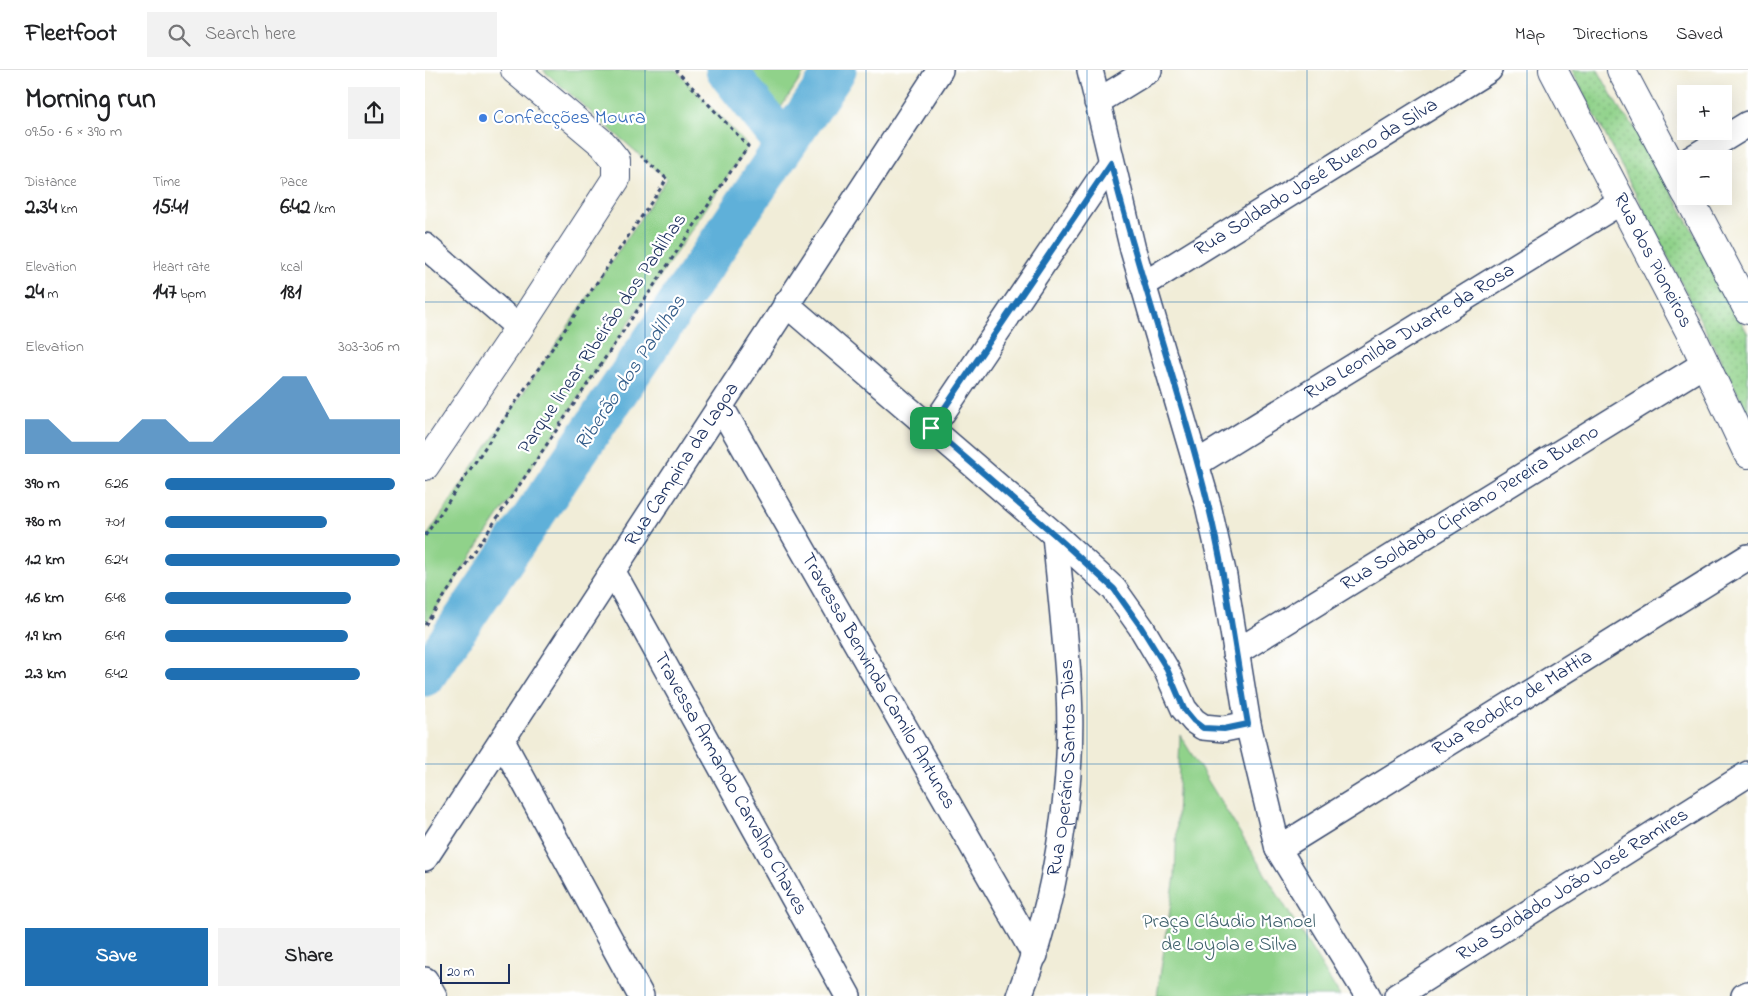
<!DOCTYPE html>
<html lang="en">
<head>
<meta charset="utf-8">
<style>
  body { margin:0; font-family:"Indie Flower",sans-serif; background:#f2f2f2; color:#202124; height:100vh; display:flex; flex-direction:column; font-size:19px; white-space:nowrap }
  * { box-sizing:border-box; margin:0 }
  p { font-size:16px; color:#757577 }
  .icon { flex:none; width:28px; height:28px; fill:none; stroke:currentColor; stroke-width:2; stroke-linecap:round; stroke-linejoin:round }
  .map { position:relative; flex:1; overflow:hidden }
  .sheet { display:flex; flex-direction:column; background:#fff; width:425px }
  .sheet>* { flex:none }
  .fabs { position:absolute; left:1252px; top:15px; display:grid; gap:10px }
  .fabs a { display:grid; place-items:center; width:55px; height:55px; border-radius:0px; background:#fff; box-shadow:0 5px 20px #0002; font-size:25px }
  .scale { position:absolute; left:15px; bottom:12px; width:70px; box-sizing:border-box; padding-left:5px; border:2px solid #1b2f5e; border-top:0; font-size:14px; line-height:18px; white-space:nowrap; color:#1b2f5e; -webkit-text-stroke:4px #fff; paint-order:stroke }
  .pin { position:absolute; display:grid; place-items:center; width:42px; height:42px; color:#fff; margin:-21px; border-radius:10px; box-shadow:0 2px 8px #0006 }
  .round { display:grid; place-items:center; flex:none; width:52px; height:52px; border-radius:0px; background:#f2f2f2 }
  .summary { display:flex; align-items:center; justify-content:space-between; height:85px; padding:0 25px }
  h1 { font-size:28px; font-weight:700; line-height:38px }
  .metrics { display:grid; grid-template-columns:repeat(3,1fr); gap:8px; height:85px; padding:5px 25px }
  .metrics div { display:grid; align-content:center }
  .metrics b { font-size:21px; font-weight:700 }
  .metrics small { font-size:14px; font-weight:400 }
  .metrics p { font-size:14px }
  .chart { height:140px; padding:10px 25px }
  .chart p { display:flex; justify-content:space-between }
  .chart svg { width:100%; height:90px; margin-top:5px; fill:#1f6fb2; opacity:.7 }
  .button { display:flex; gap:10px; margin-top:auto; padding:10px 25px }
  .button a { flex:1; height:58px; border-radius:0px; background:#1f6fb2; color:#fff; font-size:20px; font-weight:700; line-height:58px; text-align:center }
  .button a+a { background:#f2f2f2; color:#202124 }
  ul { padding:0 25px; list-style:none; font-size:16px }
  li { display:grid; grid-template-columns:80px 60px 1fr; align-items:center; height:38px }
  li i { height:12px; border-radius:6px; background:#1f6fb2 }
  header { display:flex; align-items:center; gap:30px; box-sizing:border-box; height:70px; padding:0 25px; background:#fff; border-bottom:1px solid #e0e0e0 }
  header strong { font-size:24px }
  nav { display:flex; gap:28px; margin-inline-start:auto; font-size:18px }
  .search { width:350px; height:45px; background:#f2f2f2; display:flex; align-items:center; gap:12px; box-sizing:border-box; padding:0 18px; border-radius:0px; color:#757577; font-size:19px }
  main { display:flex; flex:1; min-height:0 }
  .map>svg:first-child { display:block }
  .grass { fill:url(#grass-dots); stroke:#568074 }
  .green { fill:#90d28a; stroke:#568074 }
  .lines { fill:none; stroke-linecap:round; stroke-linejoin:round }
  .river { stroke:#5eb0d9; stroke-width:41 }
  .minor-casing { stroke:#3b4c70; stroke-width:28 }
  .tertiary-casing { stroke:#3b4c70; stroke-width:30 }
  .secondary-casing { stroke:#3b4c70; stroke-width:30 }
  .path { stroke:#3b4c70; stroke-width:3; stroke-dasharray:4 4; stroke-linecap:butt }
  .minor { stroke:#fff; stroke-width:25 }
  .tertiary { stroke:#fff; stroke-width:28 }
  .secondary { stroke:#fff; stroke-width:28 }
  .route-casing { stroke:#fff; stroke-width:10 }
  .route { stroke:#1f6fb2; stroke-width:6 }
  .grid { fill:none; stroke:#1f6fb2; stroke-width:1; stroke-opacity:0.55 }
  .shop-dot { fill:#3f7fe0; stroke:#fff; stroke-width:2 }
  .labels { text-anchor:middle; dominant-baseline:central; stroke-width:4.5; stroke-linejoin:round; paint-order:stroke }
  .shop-label { font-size:20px; fill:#366cbe; stroke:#fff; text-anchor:start }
  .street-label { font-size:20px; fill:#1b2f5e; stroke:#fff }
  .park-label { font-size:20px; fill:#3e606b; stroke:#fff }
  .water-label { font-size:21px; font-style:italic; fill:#325c89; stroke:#fff }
</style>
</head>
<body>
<header>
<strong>Fleetfoot</strong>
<div class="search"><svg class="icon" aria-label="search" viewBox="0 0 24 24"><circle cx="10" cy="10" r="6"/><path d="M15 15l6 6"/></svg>Search here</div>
<nav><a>Map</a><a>Directions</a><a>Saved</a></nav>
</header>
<main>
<section class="sheet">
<div class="summary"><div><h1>Morning run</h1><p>09:50 · 6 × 390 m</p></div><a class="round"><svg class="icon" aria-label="share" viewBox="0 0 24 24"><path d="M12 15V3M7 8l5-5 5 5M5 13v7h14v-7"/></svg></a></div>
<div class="metrics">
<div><p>Distance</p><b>2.34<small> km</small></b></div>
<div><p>Time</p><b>15:41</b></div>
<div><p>Pace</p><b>6:42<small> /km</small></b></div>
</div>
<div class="metrics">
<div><p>Elevation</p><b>24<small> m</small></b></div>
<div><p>Heart rate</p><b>147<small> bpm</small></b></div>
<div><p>kcal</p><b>181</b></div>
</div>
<div class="chart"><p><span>Elevation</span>303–306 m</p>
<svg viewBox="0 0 160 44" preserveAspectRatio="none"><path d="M0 44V27L10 27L20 38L30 38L40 38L50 27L60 27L70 38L80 38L90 27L100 17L110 6L120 6L130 27L140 27L150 27L160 27V44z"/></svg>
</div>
<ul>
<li><b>390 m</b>6:26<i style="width:98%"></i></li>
<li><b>780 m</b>7:01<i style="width:69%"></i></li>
<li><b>1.2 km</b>6:24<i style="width:100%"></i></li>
<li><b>1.6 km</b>6:48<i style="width:79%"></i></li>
<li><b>1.9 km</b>6:49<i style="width:78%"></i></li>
<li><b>2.3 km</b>6:42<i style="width:83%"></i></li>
</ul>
<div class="button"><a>Save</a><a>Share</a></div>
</section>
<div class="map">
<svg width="1323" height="926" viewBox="0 0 1323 926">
  <defs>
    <pattern id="grass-dots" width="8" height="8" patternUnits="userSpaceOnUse" patternTransform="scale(1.25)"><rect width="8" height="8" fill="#90d28a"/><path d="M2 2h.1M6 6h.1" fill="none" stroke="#75ab74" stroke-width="1.8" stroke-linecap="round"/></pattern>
  </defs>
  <rect width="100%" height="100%" fill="#fff"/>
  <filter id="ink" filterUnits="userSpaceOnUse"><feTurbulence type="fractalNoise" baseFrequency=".02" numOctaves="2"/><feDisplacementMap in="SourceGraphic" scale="10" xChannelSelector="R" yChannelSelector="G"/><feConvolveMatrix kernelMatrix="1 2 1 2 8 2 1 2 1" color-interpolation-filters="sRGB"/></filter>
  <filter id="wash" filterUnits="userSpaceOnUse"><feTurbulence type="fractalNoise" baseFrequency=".0096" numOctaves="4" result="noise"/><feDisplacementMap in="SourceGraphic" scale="20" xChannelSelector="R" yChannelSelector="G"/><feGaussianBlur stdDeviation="1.12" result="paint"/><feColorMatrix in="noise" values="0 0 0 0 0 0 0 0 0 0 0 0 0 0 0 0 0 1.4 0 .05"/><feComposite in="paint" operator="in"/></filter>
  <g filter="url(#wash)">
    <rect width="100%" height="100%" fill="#f1edd8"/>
    <polygon class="grass" points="1147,0 1173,0 1196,42 1216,64 1323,264 1323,343"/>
    <g class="green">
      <polygon points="118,0 251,0 323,76 0,555 0,469 242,109"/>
      <polygon points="330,0 381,0 355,39 327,4"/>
      <polygon points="755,665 915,926 732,926 750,806"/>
    </g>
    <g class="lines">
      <g class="river">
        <polyline points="301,0 360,74"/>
        <polyline points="0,606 411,0"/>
      </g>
    </g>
  </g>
  <g filter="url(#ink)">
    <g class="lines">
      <defs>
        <g id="minor">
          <polyline points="665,0 708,180 783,435 799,506 823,654 853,779 943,926"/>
          <polyline points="672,32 724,0"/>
          <polyline points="1266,89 1323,54"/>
          <polyline points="0,176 94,258"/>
          <path id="s1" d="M718,215L1064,0"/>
          <polyline points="361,234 630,465 689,519 716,557 741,599 759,639 769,651 778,657 799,659 823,654"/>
          <path id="s2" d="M296,337L610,885"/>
          <polyline points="507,358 686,93"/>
          <path id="s3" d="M772,393L1197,131"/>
          <path id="s4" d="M188,502L423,926"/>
          <path id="s5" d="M810,583L1281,293"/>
          <polyline points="77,671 216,926"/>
          <path id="s6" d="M853,779L1323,487"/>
          <path id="s7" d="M0,788L515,0"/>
          <polyline points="0,910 9,926"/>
          <path id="s8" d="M594,926C630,834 649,720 644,621C641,569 635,517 630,465"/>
          <path id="s9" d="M972,926L1323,704"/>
          <polyline points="1319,926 1323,924"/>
        </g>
        <polyline id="tertiary" points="0,396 94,258 191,109 191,90 178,74 90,0"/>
        <g id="secondary">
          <path id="s10" d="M1128,0L1268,268L1323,384"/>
          <polyline points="1196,0 1261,123"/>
          <polyline points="1263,126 1323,240"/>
        </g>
      </defs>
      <use href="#minor" class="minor-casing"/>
      <use href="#tertiary" class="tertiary-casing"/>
      <use href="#secondary" class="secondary-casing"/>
      <g class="path">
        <polyline points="0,466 242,109 216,86"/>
        <polyline points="0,555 323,76 251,0"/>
      </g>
      <use href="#minor" class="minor"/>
      <use href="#tertiary" class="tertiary"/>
      <use href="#secondary" class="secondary"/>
    </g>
  </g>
  <g class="lines" filter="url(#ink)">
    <defs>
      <path id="route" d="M686,93C714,208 755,319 783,434C801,507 810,581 823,654L799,659L778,658L769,651L759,639L742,599L716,557L689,519L630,465L506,358Z"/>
    </defs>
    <use href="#route" class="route-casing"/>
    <use href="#route" class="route"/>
  </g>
  <path class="grid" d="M220,0V926M441,0V926M662,0V926M882,0V926M1102,0V926M0,232H1323M0,463H1323M0,694H1323"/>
  <circle class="shop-dot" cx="58" cy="48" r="5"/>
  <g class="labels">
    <g class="shop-label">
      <text x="68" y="48">Confecções Moura</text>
    </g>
    <g class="street-label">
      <text stroke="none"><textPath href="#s1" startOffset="204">Rua Soldado José Bueno da Silva</textPath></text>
      <text stroke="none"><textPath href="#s10" startOffset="215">Rua dos Pioneiros</textPath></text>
      <text stroke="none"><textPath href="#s3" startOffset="250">Rua Leonilda Duarte da Rosa</textPath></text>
      <text transform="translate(178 264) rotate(-56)">Parque linear Ribeirão dos Padilhas</text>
      <text stroke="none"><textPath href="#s7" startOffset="470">Rua Campina da Lagoa</textPath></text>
      <text stroke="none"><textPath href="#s5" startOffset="276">Rua Soldado Cipriano Pereira Bueno</textPath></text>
      <text stroke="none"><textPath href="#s2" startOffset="316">Travessa Benvinda Camilo Antunes</textPath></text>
      <text stroke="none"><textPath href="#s6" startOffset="276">Rua Rodolfo de Mattia</textPath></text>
      <text stroke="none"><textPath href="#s8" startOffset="234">Rua Operário Santos Dias</textPath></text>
      <text stroke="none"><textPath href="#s4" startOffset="242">Travessa Armando Carvalho Chaves</textPath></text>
      <text stroke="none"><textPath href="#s9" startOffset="208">Rua Soldado João José Ramires</textPath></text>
    </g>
    <g class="park-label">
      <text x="804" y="852">Praça Cláudio Manoel<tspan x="804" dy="23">de Loyola e Silva</tspan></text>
    </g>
    <g class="water-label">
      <text transform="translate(206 303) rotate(-56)">Riberão dos Padilhas</text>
    </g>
  </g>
</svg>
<div class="fabs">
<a>+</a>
<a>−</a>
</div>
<div class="scale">20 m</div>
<div class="pin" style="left:506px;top:358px;background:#1e9e55"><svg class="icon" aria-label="arrive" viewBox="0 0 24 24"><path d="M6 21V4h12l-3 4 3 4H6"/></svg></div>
</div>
</main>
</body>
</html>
